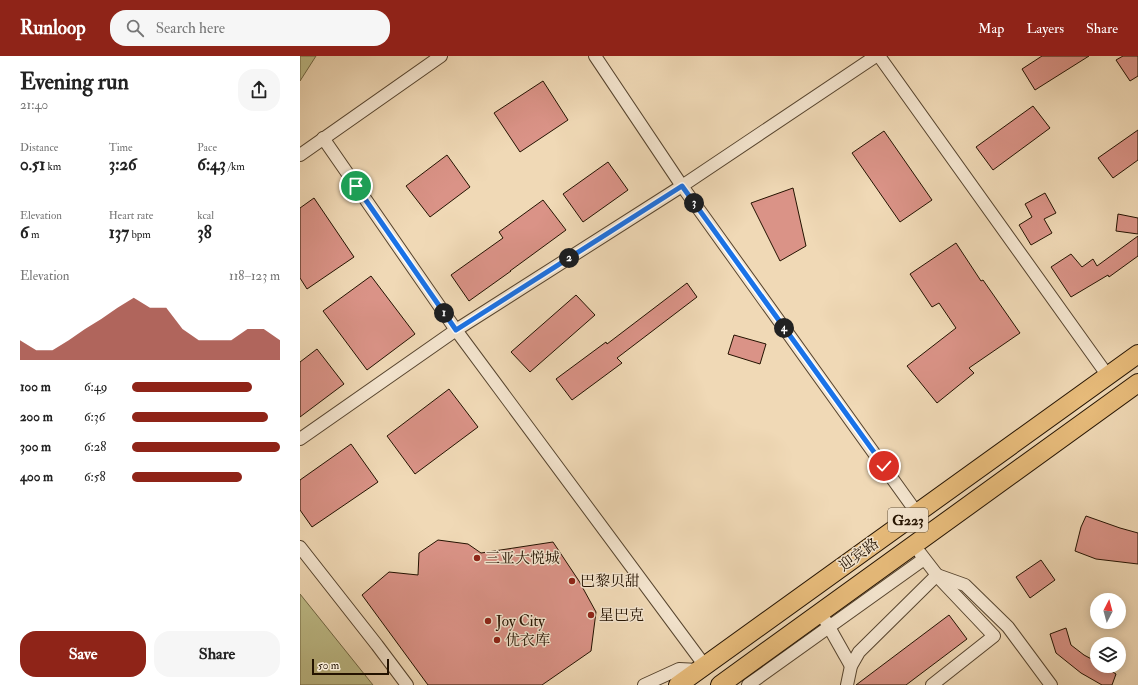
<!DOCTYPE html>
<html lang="en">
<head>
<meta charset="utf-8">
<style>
  body { margin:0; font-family:"IM FELL Double Pica","Noto Serif SC",serif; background:#f6f6f6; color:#222; height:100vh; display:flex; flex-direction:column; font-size:15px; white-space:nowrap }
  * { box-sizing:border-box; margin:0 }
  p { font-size:13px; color:#767676 }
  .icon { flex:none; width:22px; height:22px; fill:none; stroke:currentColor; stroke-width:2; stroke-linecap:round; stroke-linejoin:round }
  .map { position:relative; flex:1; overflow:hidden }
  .details { display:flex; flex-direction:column; background:#fff; width:300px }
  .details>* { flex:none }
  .needle { width:26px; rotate:6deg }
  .fabs { position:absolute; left:790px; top:537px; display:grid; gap:8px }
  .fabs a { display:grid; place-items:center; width:36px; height:36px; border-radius:50%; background:#fff; box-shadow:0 2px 10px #0003; font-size:20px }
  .scale { position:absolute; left:12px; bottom:10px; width:77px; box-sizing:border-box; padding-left:4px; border:2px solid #231200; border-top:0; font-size:11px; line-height:14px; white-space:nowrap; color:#231200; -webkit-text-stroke:3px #f5e6d0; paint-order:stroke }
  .pin { position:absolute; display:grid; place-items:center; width:34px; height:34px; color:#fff; margin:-17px; border:2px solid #fff; border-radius:50%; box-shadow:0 1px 4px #0007 }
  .km { position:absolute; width:20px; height:20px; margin:-10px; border-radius:50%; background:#222; color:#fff; font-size:11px; line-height:20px; text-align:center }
  .round { display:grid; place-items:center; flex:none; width:42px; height:42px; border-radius:16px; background:#f6f6f6 }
  .headline { display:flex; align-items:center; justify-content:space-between; height:68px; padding:0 20px }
  h1 { font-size:22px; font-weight:700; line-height:30px }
  .metrics { display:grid; grid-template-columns:repeat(3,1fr); gap:6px; height:68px; padding:4px 20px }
  .metrics div { display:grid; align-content:center }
  .metrics b { font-size:17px; font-weight:700 }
  .metrics small { font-size:11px; font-weight:400 }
  .metrics p { font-size:11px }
  .chart { height:112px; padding:8px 20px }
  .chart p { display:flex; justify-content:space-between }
  .chart svg { width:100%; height:72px; margin-top:4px; fill:#8f2418; opacity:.7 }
  .action { display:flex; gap:8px; margin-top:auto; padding:8px 20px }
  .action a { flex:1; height:46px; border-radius:16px; background:#8f2418; color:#fff; font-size:16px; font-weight:700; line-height:46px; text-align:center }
  .action a+a { background:#f6f6f6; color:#222 }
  ul { padding:0 20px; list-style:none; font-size:13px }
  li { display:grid; grid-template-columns:64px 48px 1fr; align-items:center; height:30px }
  li i { height:10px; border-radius:5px; background:#8f2418 }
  header { display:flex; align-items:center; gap:24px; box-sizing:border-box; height:56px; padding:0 20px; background:#8f2418; color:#fff }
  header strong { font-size:19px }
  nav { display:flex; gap:22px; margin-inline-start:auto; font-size:14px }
  .search { width:280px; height:36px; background:#f6f6f6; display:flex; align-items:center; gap:10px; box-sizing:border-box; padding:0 14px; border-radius:16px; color:#767676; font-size:15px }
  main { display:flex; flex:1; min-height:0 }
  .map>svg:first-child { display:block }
  .green { fill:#bfbe8a; stroke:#716845 }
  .building { fill:#da9387; stroke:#231200 }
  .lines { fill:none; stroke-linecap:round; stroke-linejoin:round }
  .minor-casing { stroke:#56442e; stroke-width:14 }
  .highway-casing { stroke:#231200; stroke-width:20 }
  .minor { stroke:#f5e6d0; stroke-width:12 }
  .highway { stroke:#e8bc7b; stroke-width:18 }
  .route-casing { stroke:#fff; stroke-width:8 }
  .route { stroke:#1a73e8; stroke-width:5 }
  .poi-dot { fill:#8f2418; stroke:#f5e6d0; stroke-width:1.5 }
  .labels { text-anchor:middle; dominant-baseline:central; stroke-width:3; stroke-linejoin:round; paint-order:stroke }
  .shield { fill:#f5e6d0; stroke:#62523e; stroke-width:1 }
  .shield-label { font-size:14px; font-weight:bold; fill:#231200 }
  .street-label { font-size:15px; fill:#231200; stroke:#f5e6d0 }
  .poi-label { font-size:15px; fill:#231200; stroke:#f5e6d0; text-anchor:start }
</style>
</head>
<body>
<header>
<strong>Runloop</strong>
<div class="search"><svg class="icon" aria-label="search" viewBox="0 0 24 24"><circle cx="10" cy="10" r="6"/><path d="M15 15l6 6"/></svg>Search here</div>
<nav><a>Map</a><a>Layers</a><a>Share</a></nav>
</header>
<main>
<section class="details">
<div class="headline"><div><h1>Evening run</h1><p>21:40</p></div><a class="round"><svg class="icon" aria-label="share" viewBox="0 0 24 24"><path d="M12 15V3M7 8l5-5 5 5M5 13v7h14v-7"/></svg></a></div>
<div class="metrics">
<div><p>Distance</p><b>0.51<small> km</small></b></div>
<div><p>Time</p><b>3:26</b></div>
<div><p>Pace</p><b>6:43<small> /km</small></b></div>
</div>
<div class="metrics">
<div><p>Elevation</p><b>6<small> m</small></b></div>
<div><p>Heart rate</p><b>137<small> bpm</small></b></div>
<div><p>kcal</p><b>38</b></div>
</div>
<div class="chart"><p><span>Elevation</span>118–123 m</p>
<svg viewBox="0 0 160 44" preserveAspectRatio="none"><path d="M0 44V32L10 38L20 38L30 32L40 25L50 19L60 12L70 6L80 12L90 12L100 25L110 32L120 32L130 32L140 25L150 25L160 32V44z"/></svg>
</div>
<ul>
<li><b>100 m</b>6:49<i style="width:81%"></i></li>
<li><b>200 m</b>6:36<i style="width:92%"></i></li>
<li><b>300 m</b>6:28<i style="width:100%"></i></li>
<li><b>400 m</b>6:58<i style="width:74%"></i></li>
</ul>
<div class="action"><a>Save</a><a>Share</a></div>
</section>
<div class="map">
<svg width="838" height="629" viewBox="0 0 838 629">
  <rect width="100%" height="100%" fill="#f0d9b6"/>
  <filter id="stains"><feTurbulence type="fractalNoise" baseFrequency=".005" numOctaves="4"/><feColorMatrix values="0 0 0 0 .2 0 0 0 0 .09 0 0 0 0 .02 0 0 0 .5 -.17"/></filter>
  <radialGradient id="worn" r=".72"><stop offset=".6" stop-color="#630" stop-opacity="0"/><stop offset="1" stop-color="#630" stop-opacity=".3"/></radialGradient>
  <g class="green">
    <polygon points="0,0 16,0 0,25"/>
    <polygon points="0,538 73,629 0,629"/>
  </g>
  <g class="building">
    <polygon points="742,0 789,0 735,34 722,13"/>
    <polygon points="823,0 838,0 838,20 830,25 816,4"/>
    <polygon points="243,25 268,64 220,96 194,57"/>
    <polygon points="733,50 750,72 693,114 676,91"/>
    <polygon points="838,74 838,104 813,122 798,102"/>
    <polygon points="584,75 632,144 600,166 552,97"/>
    <polygon points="147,99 170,131 130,161 106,130"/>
    <polygon points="308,106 328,134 283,166 263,138"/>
    <polygon points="493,132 506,190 480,205 451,147"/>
    <polygon points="745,137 756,157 744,163 752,177 731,189 719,169 732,161 725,148"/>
    <polygon points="14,142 54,201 7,233 0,222 0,152"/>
    <polygon points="243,144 266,174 210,215 211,215 169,245 151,219 203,182 199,176"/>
    <polygon points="818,158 838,162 838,178 816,175"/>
    <polygon points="838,180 838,200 809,221 808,219 771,241 751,211 771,198 782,211 793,203 797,210"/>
    <polygon points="656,187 681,225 683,224 720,277 669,312 674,317 637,347 607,310 656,272 639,247 632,251 610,218"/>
    <polygon points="71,220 115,278 67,314 23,255"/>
    <polygon points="387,227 397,241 317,302 322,307 272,344 256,323 306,286 307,288"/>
    <polygon points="276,239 295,259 230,316 211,296"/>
    <polygon points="434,279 466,288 460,308 428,298"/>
    <polygon points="17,293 44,328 0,361 0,306"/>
    <polygon points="149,333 178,371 115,418 87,380"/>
    <polygon points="51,388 78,426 12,471 0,454 0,424"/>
    <polygon points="786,460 820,472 838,477 838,508 796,503 775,495 781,471"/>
    <polygon points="138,484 168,488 181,497 253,486 279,525 296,556 291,595 242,629 128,629 62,539 89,516 118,519 119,497"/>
    <polygon points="741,504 755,524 730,542 716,521"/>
    <polygon points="649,559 667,583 606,629 556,629"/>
    <polygon points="766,572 771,589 784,599 797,606 797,610 803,610 816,618 812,629 802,629 781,617 756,597 750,578"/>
  </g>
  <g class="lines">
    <defs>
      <g id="minor">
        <polyline points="295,0 382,130 617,457"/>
        <polyline points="579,0 808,320"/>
        <polyline points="23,82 156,274 405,610"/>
        <polyline points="0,99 141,0"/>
        <polyline points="0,383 156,274 382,130 576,0"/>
        <polyline points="0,491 77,589 107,629"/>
        <polyline points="637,519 665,529 708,571 751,629"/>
        <polyline points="525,564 551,610"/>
        <polyline points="344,629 379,613 399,614"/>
        <polyline points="448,629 624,503"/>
        <polyline points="547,629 551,610 559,596 637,519 620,497"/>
        <polyline points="632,629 694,580 639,522"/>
      </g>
      <g id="highway">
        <polyline points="378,629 838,298"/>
        <polyline points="420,629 838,327"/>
      </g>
    </defs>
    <use href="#minor" class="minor-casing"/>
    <use href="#highway" class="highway-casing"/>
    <use href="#minor" class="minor"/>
    <use href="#highway" class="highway"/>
  </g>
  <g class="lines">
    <defs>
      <polyline id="route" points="56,130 156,274 382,130 584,410"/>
    </defs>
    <use href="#route" class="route-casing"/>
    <use href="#route" class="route"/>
  </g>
  <g class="poi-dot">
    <circle cx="177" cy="502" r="4"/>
    <circle cx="272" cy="525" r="4"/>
    <circle cx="291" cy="559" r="4"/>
    <circle cx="188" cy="565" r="4"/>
    <circle cx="197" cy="584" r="4"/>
  </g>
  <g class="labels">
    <rect class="shield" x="588" y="452" width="40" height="24" rx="3"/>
    <g class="shield-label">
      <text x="608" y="464">G223</text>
    </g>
    <g class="street-label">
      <text transform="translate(559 499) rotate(-36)">迎宾路</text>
    </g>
    <g class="poi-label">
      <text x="185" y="502">三亚大悦城</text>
      <text x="280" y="525">巴黎贝甜</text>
      <text x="299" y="559">星巴克</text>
      <text x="196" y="565">Joy City</text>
      <text x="205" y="584">优衣库</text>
    </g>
  </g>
  <rect width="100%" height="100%" filter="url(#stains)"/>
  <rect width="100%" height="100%" fill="url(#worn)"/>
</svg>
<div class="fabs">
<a><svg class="needle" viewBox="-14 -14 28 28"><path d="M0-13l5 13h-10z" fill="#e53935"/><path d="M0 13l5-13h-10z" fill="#767676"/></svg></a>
<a><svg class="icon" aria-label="layers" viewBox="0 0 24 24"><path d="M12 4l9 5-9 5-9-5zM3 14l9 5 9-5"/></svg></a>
</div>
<div class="scale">50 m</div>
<div class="pin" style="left:56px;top:130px;background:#1e9e55"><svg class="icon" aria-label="arrive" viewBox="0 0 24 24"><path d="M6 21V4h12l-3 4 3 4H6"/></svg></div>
<div class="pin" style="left:584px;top:410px;background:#d93025"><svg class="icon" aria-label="check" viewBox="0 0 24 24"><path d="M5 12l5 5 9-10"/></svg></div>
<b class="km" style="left:144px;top:257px">1</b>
<b class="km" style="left:269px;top:202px">2</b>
<b class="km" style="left:394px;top:147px">3</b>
<b class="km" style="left:484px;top:272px">4</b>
</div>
</main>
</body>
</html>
